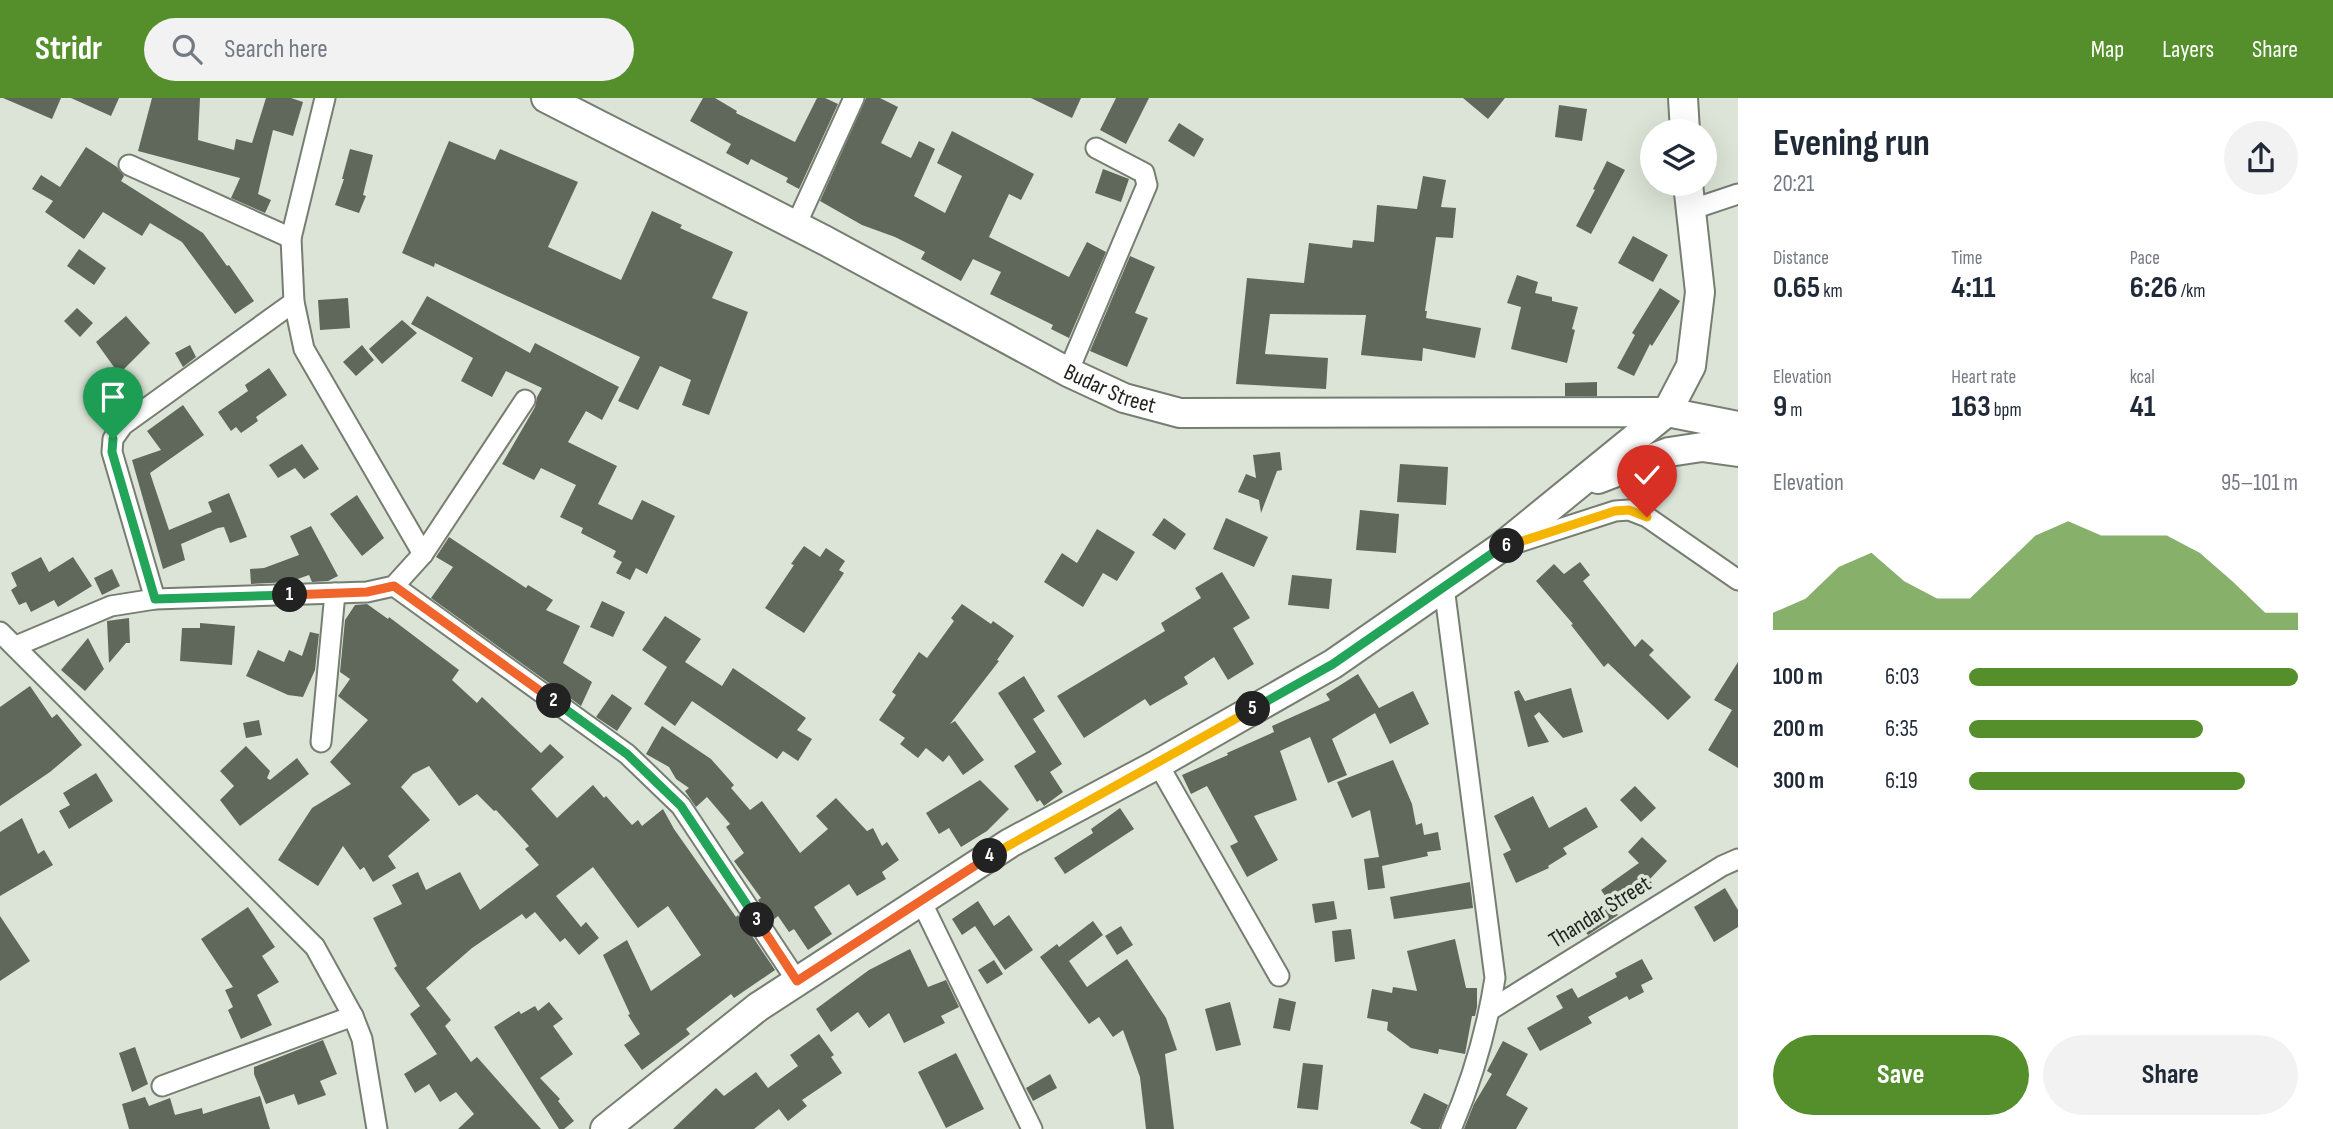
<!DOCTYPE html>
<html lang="en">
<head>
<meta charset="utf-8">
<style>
  body { margin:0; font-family:"Sofia Sans Condensed",sans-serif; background:#f2f2f3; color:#1f2937; height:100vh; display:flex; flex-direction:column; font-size:26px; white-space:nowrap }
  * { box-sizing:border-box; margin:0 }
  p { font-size:23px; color:#747a83 }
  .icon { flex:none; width:38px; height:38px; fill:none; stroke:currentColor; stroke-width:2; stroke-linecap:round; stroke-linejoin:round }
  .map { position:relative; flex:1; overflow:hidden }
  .panel { display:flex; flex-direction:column; background:#fff; width:595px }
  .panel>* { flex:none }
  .buttons { position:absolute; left:1640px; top:21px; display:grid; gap:14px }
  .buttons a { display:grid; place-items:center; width:77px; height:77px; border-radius:50%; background:#fff; box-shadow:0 7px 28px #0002; font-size:35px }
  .pin { position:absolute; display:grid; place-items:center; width:60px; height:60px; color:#fff; margin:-72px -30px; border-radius:50% 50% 50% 0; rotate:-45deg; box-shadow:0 0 7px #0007 }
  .pin .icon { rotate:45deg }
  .km { position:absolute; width:35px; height:35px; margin:-18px; border-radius:50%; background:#222; color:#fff; font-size:19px; line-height:35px; text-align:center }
  .round { display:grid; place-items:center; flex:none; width:74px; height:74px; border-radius:37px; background:#f2f2f3 }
  .summary { display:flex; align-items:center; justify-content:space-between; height:119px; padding:0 35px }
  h1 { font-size:38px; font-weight:700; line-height:52px }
  .stats { display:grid; grid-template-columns:repeat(3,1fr); gap:10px; height:119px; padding:7px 35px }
  .stats div { display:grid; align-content:center }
  .stats b { font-size:30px; font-weight:700 }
  .stats small { font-size:19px; font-weight:400 }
  .stats p { font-size:19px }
  .chart { height:196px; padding:14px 35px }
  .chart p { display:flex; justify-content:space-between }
  .chart svg { width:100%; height:126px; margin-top:7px; fill:#558f2c; opacity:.7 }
  .cta { display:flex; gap:14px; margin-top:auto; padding:14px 35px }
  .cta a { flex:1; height:80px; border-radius:42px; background:#558f2c; color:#fff; font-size:28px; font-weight:700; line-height:80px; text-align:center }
  .cta a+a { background:#f2f2f3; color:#1f2937 }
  ul { padding:0 35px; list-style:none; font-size:23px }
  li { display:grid; grid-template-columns:112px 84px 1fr; align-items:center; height:52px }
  li i { height:18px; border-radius:9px; background:#558f2c }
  header { display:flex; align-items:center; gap:42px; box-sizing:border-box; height:98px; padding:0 35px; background:#558f2c; color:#fff }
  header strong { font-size:33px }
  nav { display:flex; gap:38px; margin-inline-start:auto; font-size:24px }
  .search { width:490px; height:63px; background:#f2f2f3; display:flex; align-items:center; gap:18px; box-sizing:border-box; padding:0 24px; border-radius:38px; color:#747a83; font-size:26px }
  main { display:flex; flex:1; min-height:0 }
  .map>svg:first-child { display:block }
  .building { fill:#60685c }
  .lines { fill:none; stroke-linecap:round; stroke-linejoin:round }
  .minor-casing { stroke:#767e71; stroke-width:23 }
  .secondary-casing { stroke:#767e71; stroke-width:32 }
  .minor { stroke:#fff; stroke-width:19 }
  .secondary { stroke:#fff; stroke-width:28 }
  .split-1-casing { stroke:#fff; stroke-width:14 }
  .split-2-casing { stroke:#fff; stroke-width:14 }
  .split-3-casing { stroke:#fff; stroke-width:14 }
  .split-4-casing { stroke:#fff; stroke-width:14 }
  .split-5-casing { stroke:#fff; stroke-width:14 }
  .split-6-casing { stroke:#fff; stroke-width:14 }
  .split-7-casing { stroke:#fff; stroke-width:14 }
  .split-1 { stroke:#22a559; stroke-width:9 }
  .split-2 { stroke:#f0652b; stroke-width:9 }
  .split-3 { stroke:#22a559; stroke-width:9 }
  .split-4 { stroke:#f0652b; stroke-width:9 }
  .split-5 { stroke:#f5b400; stroke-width:9 }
  .split-6 { stroke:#22a559; stroke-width:9 }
  .split-7 { stroke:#f5b400; stroke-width:9 }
  .labels { text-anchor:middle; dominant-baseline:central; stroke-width:7; stroke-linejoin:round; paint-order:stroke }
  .street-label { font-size:23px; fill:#1f221d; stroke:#dbe4d6 }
</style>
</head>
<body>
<header>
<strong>Stridr</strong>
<div class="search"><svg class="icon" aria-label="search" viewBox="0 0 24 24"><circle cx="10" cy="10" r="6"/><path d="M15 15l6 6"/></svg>Search here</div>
<nav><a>Map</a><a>Layers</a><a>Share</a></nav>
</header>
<main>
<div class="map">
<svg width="1738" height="1031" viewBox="0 0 1738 1031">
  <rect width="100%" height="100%" fill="#dbe4d6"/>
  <g class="building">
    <polygon points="3,0 61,0 52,21"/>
    <polygon points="71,0 119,0 111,18"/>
    <polygon points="152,0 200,0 198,42 234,52 236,41 252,45 266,0 291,0 303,4 293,38 273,32 258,96 271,102 265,115 231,100 240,80 138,53"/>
    <polygon points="703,0 715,0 737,13 736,15 795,44 817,0 825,0 838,6 799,91 786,84 788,80 751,61 748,67 726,55 731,46 690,23"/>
    <polygon points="866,0 880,0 898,9 881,45 911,60 919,43 935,51 914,98 945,115 962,78 937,65 952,33 1034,76 1021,102 1009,96 989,139 1069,179 1087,144 1106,154 1069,240 1051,231 1053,227 990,196 1001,174 973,161 961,183 921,161 925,154 895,139 862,127 820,103"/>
    <polygon points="1031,0 1081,0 1072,20"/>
    <polygon points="1116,0 1149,0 1126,46 1100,32"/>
    <polygon points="1463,0 1505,0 1488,21"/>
    <polygon points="1559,7 1587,11 1582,43 1555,39"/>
    <polygon points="1179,25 1204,41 1194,59 1168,43"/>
    <polygon points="449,43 495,62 500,51 578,84 548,149 621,182 652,113 682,127 680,130 733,154 712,200 748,214 709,317 682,307 691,282 660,268 638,312 618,303 640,259 435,165 434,169 402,155"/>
    <polygon points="86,49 117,69 124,78 121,83 203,135 227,168 229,167 254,203 235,216 182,144 150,125 142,138 103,114 84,141 45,114 53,103 32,91 41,77 60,89"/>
    <polygon points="350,51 373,57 363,97 366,98 359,115 335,107 344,81 342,81"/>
    <polygon points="1607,63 1625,72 1591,136 1576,128 1595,92 1593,91"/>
    <polygon points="1103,71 1129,81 1121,104 1095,95"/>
    <polygon points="1423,78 1446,82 1441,109 1456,110 1453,140 1436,139 1425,213 1427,213 1426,220 1481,230 1475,260 1423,250 1422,263 1361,257 1366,217 1270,216 1265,256 1328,260 1326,291 1236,286 1247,180 1304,185 1309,145 1352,150 1353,142 1374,144 1377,107 1417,111"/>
    <polygon points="1633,138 1668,157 1653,184 1618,165"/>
    <polygon points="79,151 106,170 94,187 67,168"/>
    <polygon points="1130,158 1155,169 1135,215 1148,220 1127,269 1090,253"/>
    <polygon points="1517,177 1538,184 1535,195 1552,199 1552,203 1578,209 1572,231 1575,232 1567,265 1511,251 1521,209 1507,205"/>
    <polygon points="1660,190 1680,203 1652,248 1650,246 1634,278 1617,270 1635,237 1632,235"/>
    <polygon points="427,198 530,255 535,245 619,289 602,322 586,313 568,344 617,368 598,406 632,422 642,402 675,418 647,476 636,470 630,482 616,475 622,464 613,459 616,453 581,435 583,430 560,419 576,387 541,370 534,382 502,366 535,309 537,299 542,290 506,273 492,299 461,283 473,260 411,226"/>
    <polygon points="348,200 350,230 320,232 318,202"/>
    <polygon points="77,210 93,225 80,239 64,223"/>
    <polygon points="126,218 150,245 119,276 96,244"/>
    <polygon points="402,222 417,235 382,266 369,251"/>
    <polygon points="190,247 196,259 183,269 175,255"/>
    <polygon points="362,247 374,262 356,278 343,264"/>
    <polygon points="269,270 287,297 256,319 258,323 241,335 236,329 231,333 218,314 248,293 245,287"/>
    <polygon points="1597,284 1597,298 1565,298 1565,285"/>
    <polygon points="183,307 204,337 150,375 169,432 212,414 208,404 229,395 247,439 230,445 224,429 218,430 181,446 185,462 163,471 132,362 161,352 147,333"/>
    <polygon points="302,346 319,371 304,381 295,370 278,380 269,367"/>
    <polygon points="1280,354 1282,372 1277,373 1261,415 1259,402 1238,394 1246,376 1256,380 1253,357"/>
    <polygon points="1400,366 1448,369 1446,407 1397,404"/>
    <polygon points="357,397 384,440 362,458 330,416"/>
    <polygon points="1360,412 1399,416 1396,455 1356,452"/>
    <polygon points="1164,420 1186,436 1175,452 1152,437"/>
    <polygon points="1226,420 1268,439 1254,469 1213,451"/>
    <polygon points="311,428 338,478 328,483 312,484 309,477 289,484 251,486 250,471 264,470 299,457 290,438"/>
    <polygon points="1097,431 1135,454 1117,483 1103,475 1083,509 1044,484 1062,455 1077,465"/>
    <polygon points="449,439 526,490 528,487 553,502 546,512 580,528 563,565 592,584 581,608 431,500 453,469 436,459"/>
    <polygon points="804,448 820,459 826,450 845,463 839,472 844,475 804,535 765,510 794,467 791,466"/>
    <polygon points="41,459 49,474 73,459 92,488 58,509 54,502 31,514 26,504 19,507 11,492 17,488 11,475"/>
    <polygon points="1580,464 1590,477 1583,483 1635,549 1642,541 1654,552 1649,557 1691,599 1668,622 1608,565 1604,569 1571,527 1573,526 1536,483 1554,466 1564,476"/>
    <polygon points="112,471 120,488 102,497 94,480"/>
    <polygon points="1222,474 1250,520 1233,530 1254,566 1228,582 1214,559 1184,579 1188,586 1150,608 1145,601 1084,640 1057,598 1165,533 1161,525 1201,500 1195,490"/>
    <polygon points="1292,477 1332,481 1329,511 1288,507"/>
    <polygon points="602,503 625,514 613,539 590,529"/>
    <polygon points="367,506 388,521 389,519 459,572 452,582 477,605 482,599 541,655 550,646 564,659 531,691 557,720 593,687 604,700 606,698 632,727 638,722 642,728 663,711 674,731 736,819 738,817 775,872 734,900 731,896 686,931 690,936 642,972 624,947 640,936 628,917 630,916 603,857 627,842 651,893 701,857 668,808 638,830 593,769 556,798 581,829 586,824 599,840 579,857 565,840 560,844 535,814 526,821 522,816 472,850 426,890 451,922 445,928 471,964 477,959 541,1031 458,1031 474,1016 456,994 440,1004 429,986 415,995 404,976 437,956 410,916 420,908 394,870 397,868 373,820 402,806 392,787 418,774 426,792 460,774 480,812 539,767 525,751 529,748 496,712 494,713 477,696 459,708 429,668 413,676 401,689 430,722 388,758 396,770 373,784 364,769 360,772 343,748 318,788 278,762 312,710 351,686 330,664 368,622 338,598 350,581 340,574 345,522 355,507"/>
    <polygon points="962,506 991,526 993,523 1014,538 997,562 999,563 950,626 955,623 984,662 963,677 949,657 943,664 926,650 918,660 900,646 905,640 879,622 896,597 892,594 919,554 927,560 954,523 951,520"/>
    <polygon points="665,518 701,541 685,564 722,588 733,570 806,620 797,632 812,641 798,663 783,653 777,661 692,603 675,628 644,606 667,569 642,552"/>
    <polygon points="129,520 130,545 126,545 109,565 107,523"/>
    <polygon points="200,525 235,528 232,567 180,563 182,530 200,530"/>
    <polygon points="310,534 319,536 315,572 303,599 288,597 246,578 258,552 284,564 289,552 302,558"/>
    <polygon points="88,540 104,571 85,593 61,572"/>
    <polygon points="1738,564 1738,670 1708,652 1732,612 1714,602"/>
    <polygon points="1358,576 1379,610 1413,593 1429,626 1390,646 1375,615 1332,641 1347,677 1328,685 1310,639 1280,653 1297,702 1254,718 1278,762 1247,779 1230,748 1238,744 1207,688 1191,696 1182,677 1228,657 1227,655 1274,634 1272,628 1330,602 1326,596"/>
    <polygon points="1024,578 1045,613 1033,621 1062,666 1050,674 1063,694 1044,708 1040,702 1037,704 1014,668 1036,654 998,595"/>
    <polygon points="30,588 52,620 57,616 82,647 50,674 0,708 0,609"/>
    <polygon points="1571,590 1583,634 1563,640 1539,614 1534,618 1549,644 1528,649 1514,594 1519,592 1525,603"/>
    <polygon points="612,596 632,610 617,633 596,619"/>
    <polygon points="259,622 262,637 246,640 243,625"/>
    <polygon points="662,628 711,661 734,687 731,690 750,712 762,703 800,755 828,731 816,718 836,700 867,733 873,730 882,748 887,744 899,762 882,774 886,781 857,798 849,786 814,809 832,836 808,852 794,831 789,834 778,818 772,823 758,802 761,800 734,763 744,755 726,729 730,726 707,699 696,709 685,693 689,690 676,681 669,669 646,656"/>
    <polygon points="246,648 270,673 267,680 270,682 297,660 309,676 240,728 220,702 234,688 220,673"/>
    <polygon points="1393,662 1412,706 1416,727 1422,725 1424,737 1438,734 1441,752 1427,754 1428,758 1382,768 1385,790 1368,792 1364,761 1379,759 1370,712 1352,720 1337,684"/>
    <polygon points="96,675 113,703 69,731 59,713 70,707 63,695"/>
    <polygon points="980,682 1009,711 987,733 961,749 949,730 939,736 926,715"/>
    <polygon points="1635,688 1656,710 1641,724 1620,702"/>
    <polygon points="1533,698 1549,730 1586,709 1598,729 1563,750 1567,756 1548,768 1549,770 1516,785 1503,756 1511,752 1494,718"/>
    <polygon points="1120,710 1134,731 1065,776 1054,760 1093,735 1091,731"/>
    <polygon points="22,720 38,756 44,752 53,767 0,798 0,734"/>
    <polygon points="1642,739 1667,763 1649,782 1652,785 1615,812 1601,792 1639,765 1628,754"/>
    <polygon points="1470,784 1473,810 1394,821 1390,799"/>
    <polygon points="1725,790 1738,812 1738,829 1714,844 1694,809"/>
    <polygon points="978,803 994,828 1009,817 1033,852 1005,872 975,828 962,837 952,821"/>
    <polygon points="1334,803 1337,821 1315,825 1312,806"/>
    <polygon points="1607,804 1618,817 1588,837 1580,828"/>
    <polygon points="248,809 275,849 262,858 279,884 257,897 272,927 241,941 228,912 233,909 225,892 233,889 201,841"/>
    <polygon points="0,818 30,863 0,883"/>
    <polygon points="1093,823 1103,837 1069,863 1087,889 1127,861 1166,920 1177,952 1165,956 1174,1031 1146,1031 1140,979 1123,932 1113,939 1099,919 1089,926 1040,859 1057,846 1059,849"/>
    <polygon points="1121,828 1133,847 1117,857 1105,838"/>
    <polygon points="1351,831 1355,861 1335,864 1332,833"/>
    <polygon points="1455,841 1466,890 1477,890 1477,909 1475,918 1472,918 1465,956 1439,951 1438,956 1411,950 1387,932 1388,924 1367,920 1372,891 1392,895 1393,889 1417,893 1407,853"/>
    <polygon points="910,851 928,889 946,882 959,909 941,918 945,925 904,945 889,915 869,930 858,914 831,934 816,911 869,872"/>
    <polygon points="1642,861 1653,881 1641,887 1644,894 1629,902 1627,898 1588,919 1592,925 1540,953 1527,930 1563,910 1556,898 1572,890 1578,900 1617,879 1615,875"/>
    <polygon points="994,862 1003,876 987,886 978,872"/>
    <polygon points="1279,900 1296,904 1290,933 1273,930"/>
    <polygon points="549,904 563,921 553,928 573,956 540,980 560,1001 558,1003 574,1023 564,1031 559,1031 494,929 519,913 521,916 535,908 538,913"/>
    <polygon points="1230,904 1241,947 1216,953 1205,911"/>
    <polygon points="819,936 834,957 831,959 842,975 802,1002 807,1008 788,1023 779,1011 754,1031 673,1031 716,990 724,998 756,974 768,990 798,968 790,957"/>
    <polygon points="323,942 337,976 320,983 326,997 298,1007 294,996 266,1006 254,976 254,969"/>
    <polygon points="1503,943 1528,956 1506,997 1528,1010 1516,1031 1464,1031 1474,1006 1492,976 1487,973"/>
    <polygon points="135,949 148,986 132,994 119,955"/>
    <polygon points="956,955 984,1011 946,1030 918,974"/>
    <polygon points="1303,965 1323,967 1318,1012 1297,1010"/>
    <polygon points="1050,976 1057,990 1033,1003 1026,990"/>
    <polygon points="1424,995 1448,1007 1439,1031 1422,1031 1410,1025"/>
    <polygon points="260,998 270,1031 129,1031 122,1006 145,999 149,1008 170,1000 175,1017 202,1010 203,1016"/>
  </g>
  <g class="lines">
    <defs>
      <g id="minor">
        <polyline points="325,0 291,140 294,204 304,251 423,456"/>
        <polyline points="129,67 291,140"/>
        <polyline points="1690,112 1738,96"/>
        <polyline points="796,127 854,0"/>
        <polyline points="1068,274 1147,87 1144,75 1096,50"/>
        <polyline points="1513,446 1615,413 1629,412 1647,419 1738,482"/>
        <polyline points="394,488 627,656 681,708 797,883"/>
        <path d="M1444,489L1495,880C1487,931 1472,983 1451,1031"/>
        <polyline points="155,501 112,354 113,341 123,327 294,204"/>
        <polyline points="0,534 315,849 353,918 362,941 377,1031"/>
        <polyline points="16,548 111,508 155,501 367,494 394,488 423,456 525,302"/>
        <polyline points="321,644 335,495"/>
        <polyline points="1158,666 1279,878"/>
        <polyline points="921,803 1032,1031"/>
        <polyline points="1490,912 1722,768 1738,761"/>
        <polyline points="162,988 353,918"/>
      </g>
      <g id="secondary">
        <path id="s1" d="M546,0L826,143L1068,274L1124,300L1180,315L1667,314L1738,328"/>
        <polyline points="1683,0 1685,33"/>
        <polyline points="1598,381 1669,354 1702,349 1738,354"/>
        <polyline points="605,1031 758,909 1010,745 1158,666 1333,566 1500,450 1667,314 1691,268 1700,194 1688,86"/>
      </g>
    </defs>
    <use href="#minor" class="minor-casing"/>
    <use href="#secondary" class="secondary-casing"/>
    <use href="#minor" class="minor"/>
    <use href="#secondary" class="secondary"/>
  </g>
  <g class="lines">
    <defs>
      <polyline id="split-1" points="113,341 112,354 155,501 290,497"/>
      <polyline id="split-2" points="290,497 367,494 394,488 554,603"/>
      <polyline id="split-3" points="554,603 627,656 681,708 757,822"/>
      <polyline id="split-4" points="757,822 797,883 990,758"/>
      <polyline id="split-5" points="990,758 1253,611"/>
      <polyline id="split-6" points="1253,611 1333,566 1500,450 1507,448"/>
      <polyline id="split-7" points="1507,448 1615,413 1629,412 1647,419"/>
    </defs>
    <use href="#split-1" class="split-1-casing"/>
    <use href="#split-2" class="split-2-casing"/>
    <use href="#split-3" class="split-3-casing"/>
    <use href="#split-4" class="split-4-casing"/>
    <use href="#split-5" class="split-5-casing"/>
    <use href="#split-6" class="split-6-casing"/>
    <use href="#split-7" class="split-7-casing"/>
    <use href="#split-1" class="split-1"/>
    <use href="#split-2" class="split-2"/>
    <use href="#split-3" class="split-3"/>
    <use href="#split-4" class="split-4"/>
    <use href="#split-5" class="split-5"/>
    <use href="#split-6" class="split-6"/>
    <use href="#split-7" class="split-7"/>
  </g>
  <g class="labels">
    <g class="street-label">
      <text stroke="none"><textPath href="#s1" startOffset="635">Budar Street</textPath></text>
      <text transform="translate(1600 814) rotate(-32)">Thandar Street</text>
    </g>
  </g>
</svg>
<div class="buttons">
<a><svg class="icon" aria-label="layers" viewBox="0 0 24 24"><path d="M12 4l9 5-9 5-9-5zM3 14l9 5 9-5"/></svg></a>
</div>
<div class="pin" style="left:113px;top:341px;background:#1e9e55"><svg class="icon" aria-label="arrive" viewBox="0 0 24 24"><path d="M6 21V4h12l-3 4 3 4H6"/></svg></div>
<div class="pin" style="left:1647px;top:419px;background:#d93025"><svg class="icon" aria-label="check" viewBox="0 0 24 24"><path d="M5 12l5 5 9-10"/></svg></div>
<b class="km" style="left:290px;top:497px">1</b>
<b class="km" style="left:554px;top:603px">2</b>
<b class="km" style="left:757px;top:822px">3</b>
<b class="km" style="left:990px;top:758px">4</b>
<b class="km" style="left:1253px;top:611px">5</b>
<b class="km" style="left:1507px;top:448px">6</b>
</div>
<section class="panel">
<div class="summary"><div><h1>Evening run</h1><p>20:21</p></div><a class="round"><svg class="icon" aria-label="share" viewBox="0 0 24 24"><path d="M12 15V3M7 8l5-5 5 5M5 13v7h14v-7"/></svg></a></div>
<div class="stats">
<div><p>Distance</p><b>0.65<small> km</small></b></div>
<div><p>Time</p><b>4:11</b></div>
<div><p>Pace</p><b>6:26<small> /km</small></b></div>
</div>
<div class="stats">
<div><p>Elevation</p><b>9<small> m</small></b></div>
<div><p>Heart rate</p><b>163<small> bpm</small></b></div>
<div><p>kcal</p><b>41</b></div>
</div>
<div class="chart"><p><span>Elevation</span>95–101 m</p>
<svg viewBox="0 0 160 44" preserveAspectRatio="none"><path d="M0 44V38L10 33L20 22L30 17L40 27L50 33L60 33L70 22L80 11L90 6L100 11L110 11L120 11L130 17L140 27L150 38L160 38V44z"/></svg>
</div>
<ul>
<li><b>100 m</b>6:03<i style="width:100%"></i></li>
<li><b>200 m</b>6:35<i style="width:71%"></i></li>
<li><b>300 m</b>6:19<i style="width:84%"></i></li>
</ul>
<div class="cta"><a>Save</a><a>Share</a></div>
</section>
</main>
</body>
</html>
